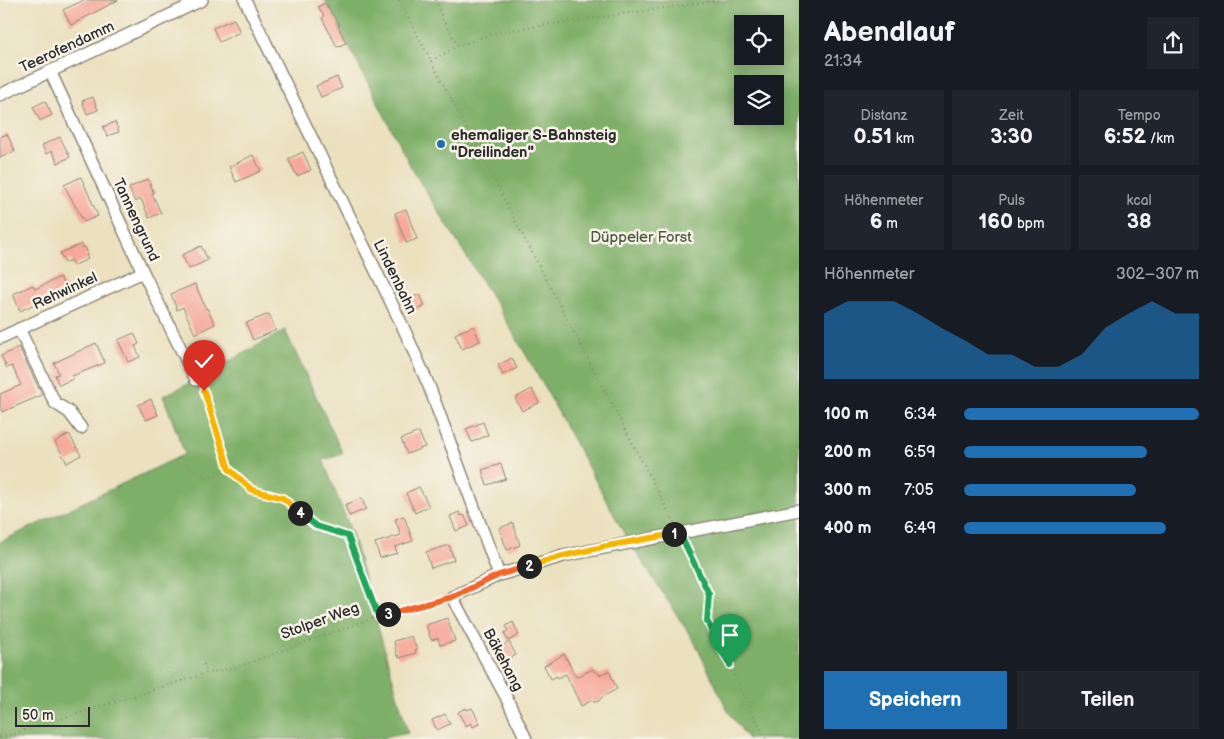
<!DOCTYPE html>
<html lang="de">
<head>
<meta charset="utf-8">
<style>
  body { margin:0; font-family:"Balsamiq Sans",sans-serif; background:#20242c; color:#f1f3f6; height:100vh; display:flex; flex-direction:column; font-size:19px; white-space:nowrap }
  * { box-sizing:border-box; margin:0 }
  p { font-size:16px; color:#9ea1a6 }
  .icon { flex:none; width:28px; height:28px; fill:none; stroke:currentColor; stroke-width:2; stroke-linecap:round; stroke-linejoin:round }
  .map { position:relative; flex:1; overflow:hidden }
  .drawer { display:flex; flex-direction:column; background:#171b24; width:425px }
  .drawer>* { flex:none }
  .tools { position:absolute; left:734px; top:15px; display:grid; gap:10px }
  .tools a { display:grid; place-items:center; width:50px; height:50px; border-radius:0px; background:#171b24; box-shadow:0 2px 12px #0003; font-size:25px }
  .scale { position:absolute; left:15px; bottom:12px; width:75px; box-sizing:border-box; padding-left:5px; border:2px solid #2b2b2b; border-top:0; font-size:14px; line-height:18px; white-space:nowrap; color:#2b2b2b; -webkit-text-stroke:4px #f7f3e8; paint-order:stroke }
  .pin { position:absolute; display:grid; place-items:center; width:42px; height:42px; color:#fff; margin:-51px -21px; border-radius:50% 50% 50% 0; rotate:-45deg; box-shadow:0 0 5px #0007 }
  .pin .icon { rotate:45deg }
  .km { position:absolute; width:25px; height:25px; margin:-12px; border-radius:50%; background:#222; color:#fff; font-size:14px; line-height:25px; text-align:center }
  .round { display:grid; place-items:center; flex:none; width:52px; height:52px; border-radius:0px; background:#20242c }
  .headline { display:flex; align-items:center; justify-content:space-between; height:85px; padding:0 25px }
  h1 { font-size:28px; font-weight:800; line-height:38px }
  .figures { display:grid; grid-template-columns:repeat(3,1fr); gap:8px; height:85px; padding:5px 25px }
  .figures div { display:grid; align-content:center; border-radius:0px; background:#20242c; text-align:center }
  .figures b { font-size:21px; font-weight:800 }
  .figures small { font-size:14px; font-weight:400 }
  .figures p { font-size:14px }
  .chart { height:140px; padding:10px 25px }
  .chart p { display:flex; justify-content:space-between }
  .chart svg { width:100%; height:90px; margin-top:5px; fill:#1f6fb2; opacity:.7 }
  .primary-button { display:flex; gap:10px; margin-top:auto; padding:10px 25px }
  .primary-button a { flex:1; height:58px; border-radius:0px; background:#1f6fb2; color:#fff; font-size:20px; font-weight:800; line-height:58px; text-align:center }
  .primary-button a+a { background:#20242c; color:#f1f3f6 }
  ul { padding:0 25px; list-style:none; font-size:16px }
  li { display:grid; grid-template-columns:80px 60px 1fr; align-items:center; height:38px }
  li i { height:12px; border-radius:6px; background:#1f6fb2 }
  main { display:flex; flex:1; min-height:0 }
  .map>svg:first-child { display:block }
  .forest { fill:#7eaf68; stroke:#546d4a; fill-rule:evenodd }
  .building { fill:#f6a99a }
  .lines { fill:none; stroke-linecap:round; stroke-linejoin:round }
  .minor-casing { stroke:#8b8675; stroke-width:14 }
  .path { stroke:#8b8675; stroke-width:2; stroke-dasharray:1 4; stroke-linecap:butt }
  .minor { stroke:#fff; stroke-width:11 }
  .split-1-casing { stroke:#fff; stroke-width:10 }
  .split-2-casing { stroke:#fff; stroke-width:10 }
  .split-3-casing { stroke:#fff; stroke-width:10 }
  .split-4-casing { stroke:#fff; stroke-width:10 }
  .split-5-casing { stroke:#fff; stroke-width:10 }
  .split-1 { stroke:#22a559; stroke-width:6 }
  .split-2 { stroke:#f5b400; stroke-width:6 }
  .split-3 { stroke:#f0652b; stroke-width:6 }
  .split-4 { stroke:#22a559; stroke-width:6 }
  .split-5 { stroke:#f5b400; stroke-width:6 }
  .poi-dot { fill:#1f6fb2; stroke:#f7f3e8; stroke-width:2 }
  .labels { text-anchor:middle; dominant-baseline:central; stroke-width:5; stroke-linejoin:round; paint-order:stroke }
  .street-label { font-size:15px; fill:#2b2b2b; stroke:#f7f3e8 }
  .poi-label { font-size:15px; font-weight:bold; fill:#2b2b2b; stroke:#f7f3e8; text-anchor:start }
  .park-label { font-size:15px; fill:#4e5b42; stroke:#f7f3e8 }
</style>
</head>
<body>
<main>
<div class="map">
<svg width="799" height="739" viewBox="0 0 799 739">
  <rect width="100%" height="100%" fill="#f7f3e8"/>
  <filter id="ink" filterUnits="userSpaceOnUse"><feTurbulence type="fractalNoise" baseFrequency=".02" numOctaves="2"/><feDisplacementMap in="SourceGraphic" scale="10" xChannelSelector="R" yChannelSelector="G"/><feConvolveMatrix kernelMatrix="1 2 1 2 8 2 1 2 1" color-interpolation-filters="sRGB"/></filter>
  <filter id="wash" filterUnits="userSpaceOnUse"><feTurbulence type="fractalNoise" baseFrequency=".0096" numOctaves="4" result="noise"/><feDisplacementMap in="SourceGraphic" scale="20" xChannelSelector="R" yChannelSelector="G"/><feGaussianBlur stdDeviation="1.12" result="paint"/><feColorMatrix in="noise" values="0 0 0 0 0 0 0 0 0 0 0 0 0 0 0 0 0 1.4 0 .05"/><feComposite in="paint" operator="in"/></filter>
  <g filter="url(#wash)">
    <rect width="100%" height="100%" fill="#ebe1bf"/>
    <g class="forest">
      <path d="M325,0H799V739H748L728,711L695,643L624,533L540,379L498,307L412,169ZM742,24H775V56H742ZM742,84H775V116H742Z"/>
      <polygon points="285,330 343,454 323,460 352,534 408,733 378,739 0,739 0,542 185,454 163,396 196,380"/>
    </g>
    <g id="blocks">
      <g class="building">
        <polygon points="84,0 118,0 71,25 63,10"/>
        <polygon points="325,3 340,25 338,26 346,43 337,47 322,18 324,16 318,7"/>
        <polygon points="234,19 240,32 219,42 213,28"/>
        <polygon points="337,77 342,88 321,97 316,86"/>
        <polygon points="93,97 98,110 87,114 82,101"/>
        <polygon points="45,101 52,115 40,121 33,107"/>
        <polygon points="115,122 119,132 107,136 103,127"/>
        <polygon points="7,134 15,151 0,158 0,137"/>
        <polygon points="60,137 70,157 58,163 52,151 46,154 42,145"/>
        <polygon points="303,152 311,170 297,176 288,159"/>
        <polygon points="253,155 261,171 236,182 229,167"/>
        <polygon points="81,177 98,216 84,222 64,185"/>
        <polygon points="148,179 154,193 152,194 161,213 149,218 141,199 135,202 129,188"/>
        <polygon points="406,209 417,239 406,243 395,213"/>
        <polygon points="82,244 83,248 85,247 88,254 86,255 88,259 73,266 71,260 65,263 60,253"/>
        <polygon points="201,246 208,260 189,269 182,255"/>
        <polygon points="60,277 66,289 20,311 13,294 33,285 35,289"/>
        <polygon points="195,284 206,309 207,308 215,324 195,334 183,307 177,310 171,294"/>
        <polygon points="420,294 425,306 410,313 405,301"/>
        <polygon points="269,314 276,330 253,340 246,323"/>
        <polygon points="473,326 480,341 462,349 455,334"/>
        <polygon points="134,333 139,344 135,346 140,357 128,362 118,340"/>
        <polygon points="96,343 105,363 72,376 73,379 59,385 55,375 59,374 54,363"/>
        <polygon points="19,347 42,395 2,412 0,407 0,394 21,385 12,366 7,368 1,356"/>
        <polygon points="512,358 517,368 503,375 498,365"/>
        <polygon points="532,389 539,403 522,411 515,398"/>
        <polygon points="151,399 158,415 146,420 138,405"/>
        <polygon points="483,422 488,435 472,442 466,429"/>
        <polygon points="419,432 425,447 407,454 401,439"/>
        <polygon points="69,434 81,455 67,463 55,442"/>
        <polygon points="501,464 506,479 487,485 482,470"/>
        <polygon points="419,487 429,506 415,513 406,493"/>
        <polygon points="362,498 366,509 349,516 345,505"/>
        <polygon points="459,512 461,516 464,515 469,526 456,531 450,516"/>
        <polygon points="404,516 413,541 395,547 397,553 380,558 375,543 401,535 395,519"/>
        <polygon points="513,523 520,545 507,550 499,528"/>
        <polygon points="449,545 454,560 431,568 426,552"/>
        <polygon points="447,618 455,641 440,645 438,638 431,640 426,625"/>
        <polygon points="513,622 519,635 508,641 504,633 508,631 506,626"/>
        <polygon points="411,636 417,649 415,650 416,653 399,658 398,655 397,656 394,641"/>
        <polygon points="509,642 516,655 505,661 498,648"/>
        <polygon points="564,654 576,677 593,669 595,673 597,671 599,675 609,671 617,689 602,697 599,701 595,702 591,701 581,706 566,674 558,678 557,676 551,679 544,666"/>
        <polygon points="466,708 467,710 472,708 480,723 473,727 471,723 466,726 458,712"/>
        <polygon points="445,714 450,724 437,730 432,720"/>
      </g>
    </g>
  </g>
  <g filter="url(#ink)">
    <use href="#blocks" fill-opacity="0" stroke="#8b8675" stroke-width="1"/>
    <g class="lines">
      <defs>
        <g id="minor">
          <polyline points="245,0 403,327 429,386 499,575"/>
          <polyline points="50,71 143,272 196,380"/>
          <polyline points="0,95 202,0"/>
          <polyline points="19,329 55,403 69,412 81,428"/>
          <polyline points="0,338 143,272"/>
          <polyline points="526,739 506,697 452,597 499,575 563,556 799,510"/>
        </g>
      </defs>
      <use href="#minor" class="minor-casing"/>
      <g class="path">
        <polyline points="399,0 675,524"/>
        <polyline points="436,0 443,20 458,46 497,32 720,0"/>
        <polyline points="431,61 457,46"/>
        <polyline points="202,388 229,469 252,490 283,498 316,526 347,535 378,615"/>
        <polyline points="186,464 208,478 229,469"/>
        <polyline points="684,542 709,594 707,621 766,739"/>
        <polyline points="204,664 207,673"/>
        <polyline points="0,738 207,673 237,667 378,616 443,599"/>
      </g>
      <use href="#minor" class="minor"/>
    </g>
  </g>
  <g class="lines" filter="url(#ink)">
    <defs>
      <polyline id="split-1" points="674,534 680,534 709,594 707,621 730,665"/>
      <polyline id="split-2" points="529,566 563,556 607,546 674,534"/>
      <polyline id="split-3" points="388,614 452,597 499,575 529,566"/>
      <polyline id="split-4" points="300,513 316,526 348,536 378,616 388,614"/>
      <polyline id="split-5" points="204,391 229,469 252,490 283,498 300,513"/>
    </defs>
    <use href="#split-1" class="split-1-casing"/>
    <use href="#split-2" class="split-2-casing"/>
    <use href="#split-3" class="split-3-casing"/>
    <use href="#split-4" class="split-4-casing"/>
    <use href="#split-5" class="split-5-casing"/>
    <use href="#split-1" class="split-1"/>
    <use href="#split-2" class="split-2"/>
    <use href="#split-3" class="split-3"/>
    <use href="#split-4" class="split-4"/>
    <use href="#split-5" class="split-5"/>
  </g>
  <circle class="poi-dot" cx="441" cy="144" r="5"/>
  <g class="labels">
    <g class="street-label">
      <text transform="translate(67 47) rotate(-25)">Teerofendamm</text>
      <text transform="translate(136 220) rotate(65)">Tannengrund</text>
      <text transform="translate(395 277) rotate(64)">Lindenbahn</text>
      <text transform="translate(65 291) rotate(-25)">Rehwinkel</text>
      <text transform="translate(320 621) rotate(-20)">Stolper Weg</text>
      <text transform="translate(503 660) rotate(62)">Bäkehang</text>
    </g>
    <g class="poi-label">
      <text x="451" y="135">ehemaliger S-Bahnsteig<tspan x="451" dy="17">"Dreilinden"</tspan></text>
    </g>
    <g class="park-label">
      <text x="641" y="237">Düppeler Forst</text>
    </g>
  </g>
</svg>
<div class="tools">
<a><svg class="icon" aria-label="locate" viewBox="0 0 24 24"><circle cx="12" cy="12" r="6"/><path d="M12 2v4M12 18v4M2 12h4M18 12h4"/></svg></a>
<a><svg class="icon" aria-label="layers" viewBox="0 0 24 24"><path d="M12 4l9 5-9 5-9-5zM3 14l9 5 9-5"/></svg></a>
</div>
<div class="scale">50 m</div>
<div class="pin" style="left:730px;top:665px;background:#1e9e55"><svg class="icon" aria-label="arrive" viewBox="0 0 24 24"><path d="M6 21V4h12l-3 4 3 4H6"/></svg></div>
<div class="pin" style="left:204px;top:391px;background:#d93025"><svg class="icon" aria-label="check" viewBox="0 0 24 24"><path d="M5 12l5 5 9-10"/></svg></div>
<b class="km" style="left:674px;top:534px">1</b>
<b class="km" style="left:529px;top:566px">2</b>
<b class="km" style="left:388px;top:614px">3</b>
<b class="km" style="left:300px;top:513px">4</b>
</div>
<section class="drawer">
<div class="headline"><div><h1>Abendlauf</h1><p>21:34</p></div><a class="round"><svg class="icon" aria-label="share" viewBox="0 0 24 24"><path d="M12 15V3M7 8l5-5 5 5M5 13v7h14v-7"/></svg></a></div>
<div class="figures">
<div><p>Distanz</p><b>0.51<small> km</small></b></div>
<div><p>Zeit</p><b>3:30</b></div>
<div><p>Tempo</p><b>6:52<small> /km</small></b></div>
</div>
<div class="figures">
<div><p>Höhenmeter</p><b>6<small> m</small></b></div>
<div><p>Puls</p><b>160<small> bpm</small></b></div>
<div><p>kcal</p><b>38</b></div>
</div>
<div class="chart"><p><span>Höhenmeter</span>302–307 m</p>
<svg viewBox="0 0 160 44" preserveAspectRatio="none"><path d="M0 44V12L10 6L20 6L30 6L40 12L50 19L60 25L70 32L80 32L90 38L100 38L110 32L120 19L130 12L140 6L150 12L160 12V44z"/></svg>
</div>
<ul>
<li><b>100 m</b>6:34<i style="width:100%"></i></li>
<li><b>200 m</b>6:59<i style="width:78%"></i></li>
<li><b>300 m</b>7:05<i style="width:73%"></i></li>
<li><b>400 m</b>6:49<i style="width:86%"></i></li>
</ul>
<div class="primary-button"><a>Speichern</a><a>Teilen</a></div>
</section>
</main>
</body>
</html>
